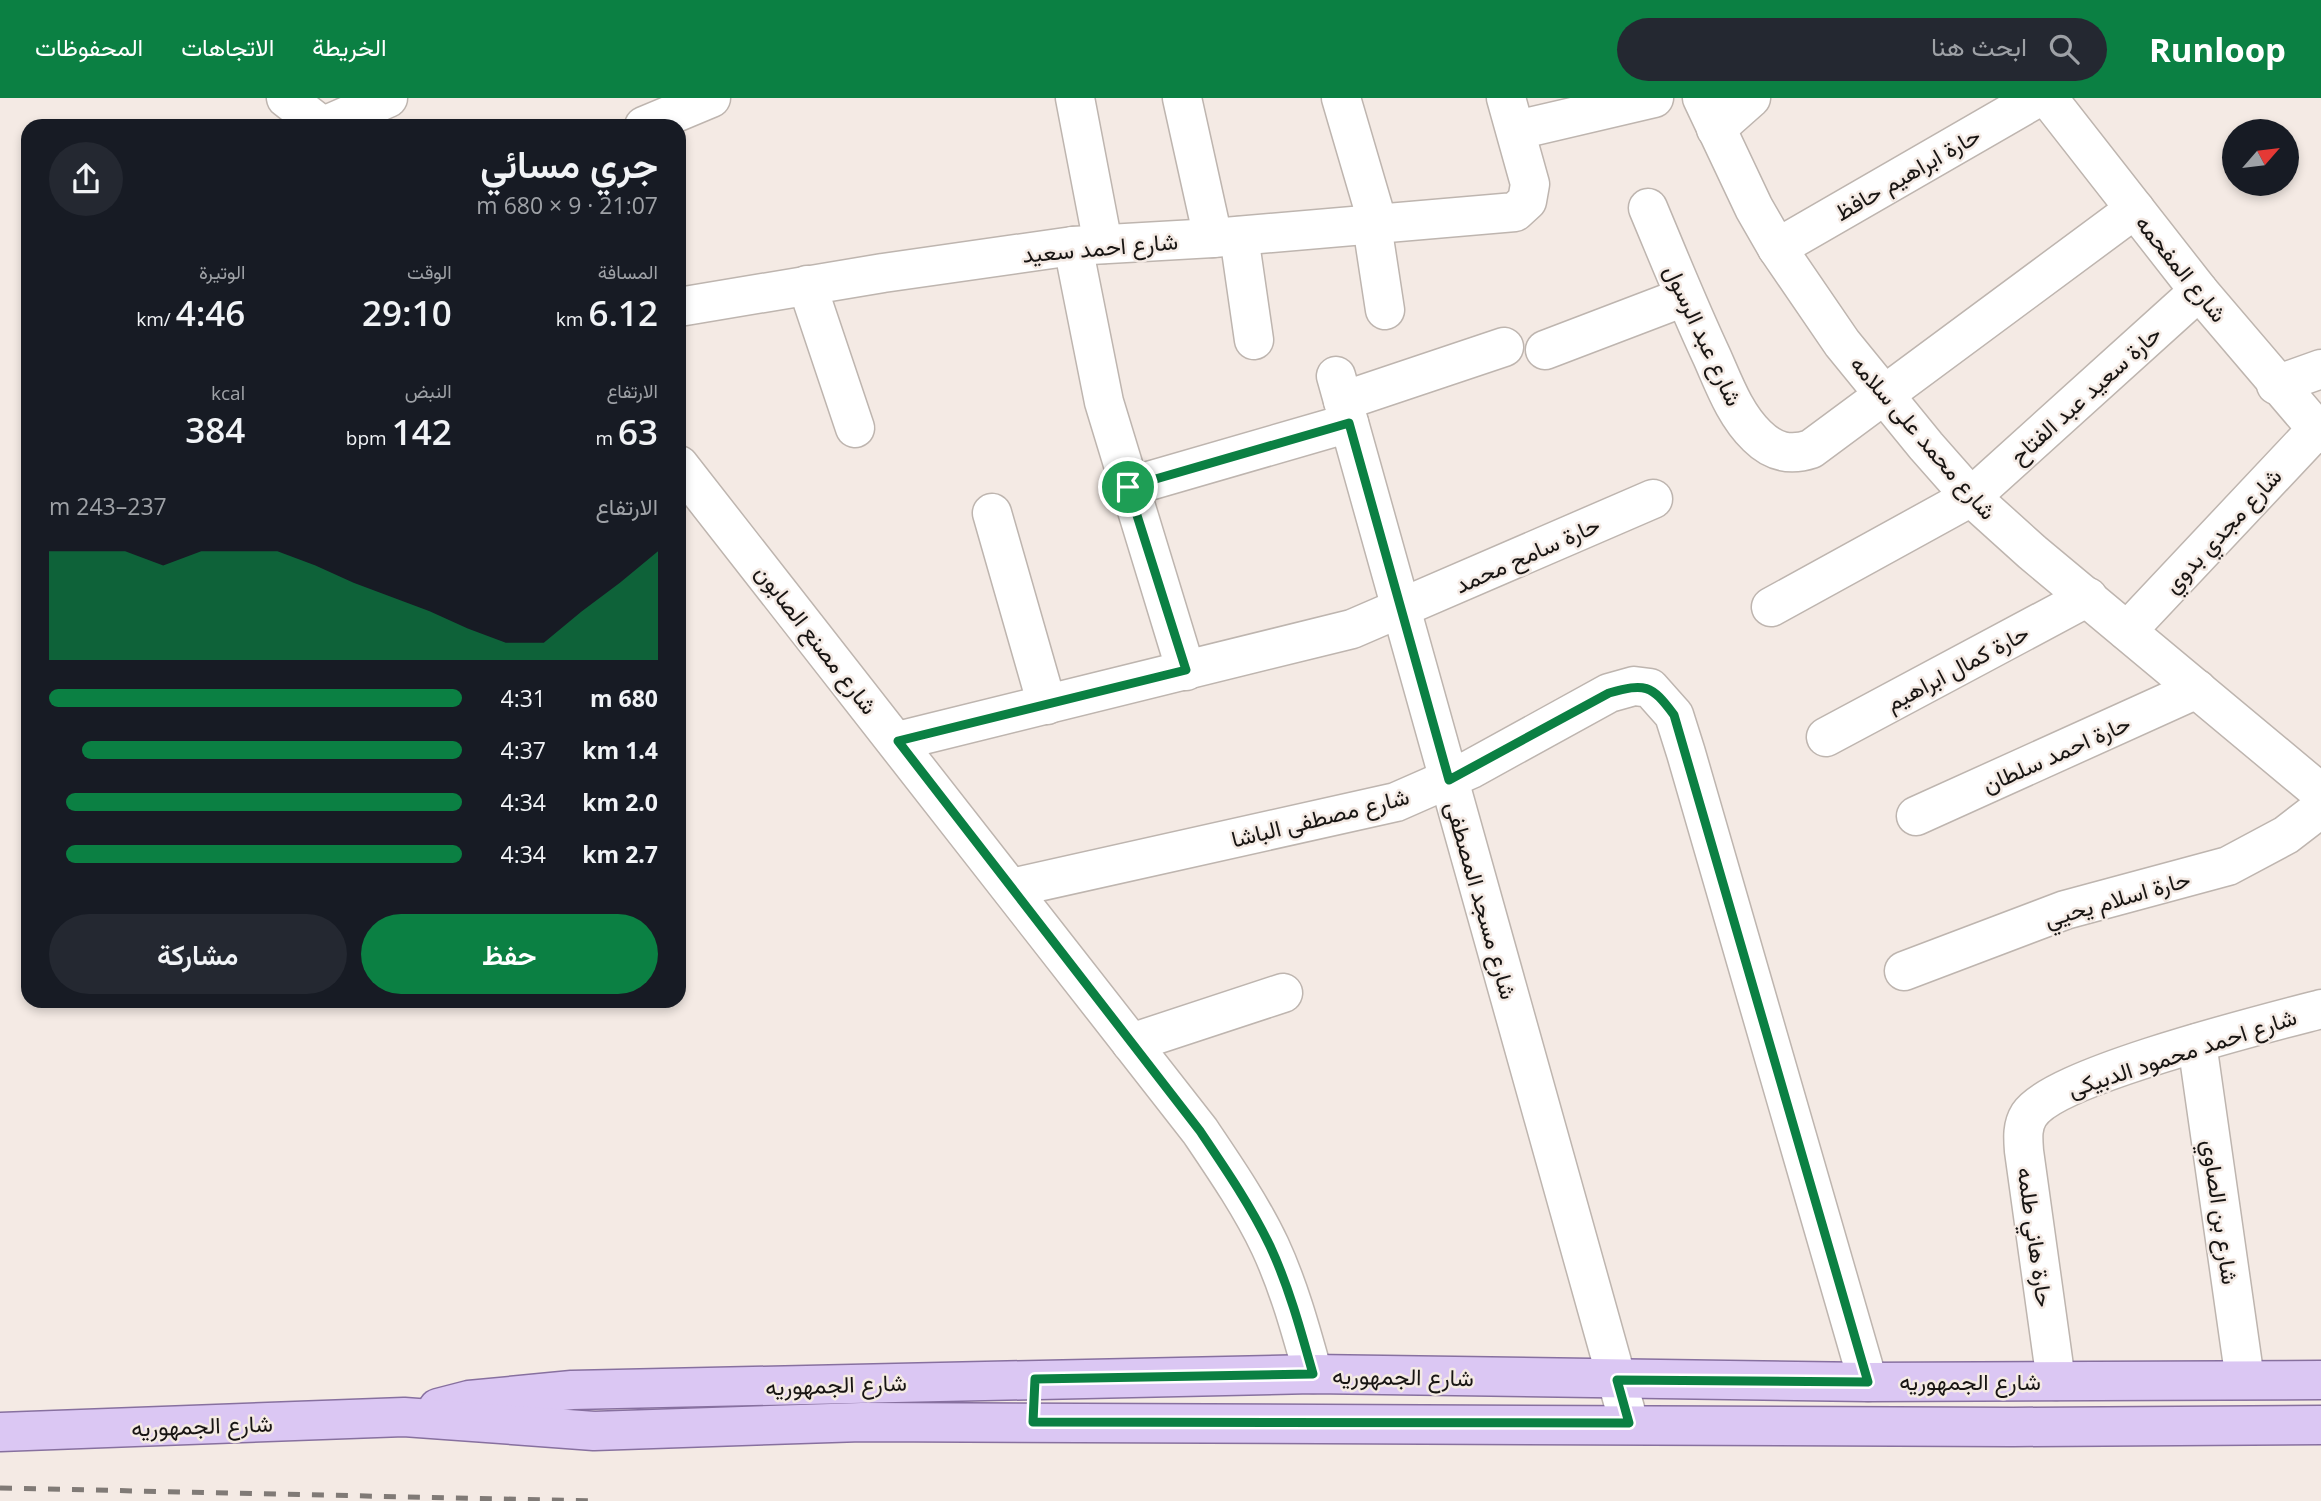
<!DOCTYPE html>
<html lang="ar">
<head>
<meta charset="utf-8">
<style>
  body { margin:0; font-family:"Open Sans",Vazirmatn,sans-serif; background:#242831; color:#f1f3f6; direction:rtl; height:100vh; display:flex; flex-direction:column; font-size:26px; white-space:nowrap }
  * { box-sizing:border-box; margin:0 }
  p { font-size:23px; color:#9ea1a6 }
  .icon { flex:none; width:38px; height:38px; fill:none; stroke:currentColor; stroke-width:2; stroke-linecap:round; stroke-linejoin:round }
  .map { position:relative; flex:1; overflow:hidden; direction:ltr }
  .details { position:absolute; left:21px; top:21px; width:665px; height:889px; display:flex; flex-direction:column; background:#171b24; border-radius:21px; box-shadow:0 4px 10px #0003; direction:rtl }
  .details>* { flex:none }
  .needle { width:46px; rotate:62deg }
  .tools { position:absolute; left:2222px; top:21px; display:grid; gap:14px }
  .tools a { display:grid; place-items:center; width:77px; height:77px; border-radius:50%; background:#171b24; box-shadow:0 4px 10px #0003; font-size:35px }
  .pin { position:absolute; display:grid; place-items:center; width:60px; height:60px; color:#fff; margin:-30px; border:4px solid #fff; border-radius:50%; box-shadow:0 2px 7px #0007 }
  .round { display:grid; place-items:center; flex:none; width:74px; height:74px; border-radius:37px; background:#242831 }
  .headline { display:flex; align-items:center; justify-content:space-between; height:119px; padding:0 28px }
  h1 { font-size:38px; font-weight:600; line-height:52px }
  .figures { display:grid; grid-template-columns:repeat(3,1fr); gap:10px; height:119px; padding:7px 28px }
  .figures div { display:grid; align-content:center }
  .figures b { font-size:35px; font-weight:600 }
  .figures small { font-size:19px; font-weight:400 }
  .figures p { font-size:19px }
  .chart { height:196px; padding:14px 28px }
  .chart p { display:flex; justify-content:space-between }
  .chart svg { width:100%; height:126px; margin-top:7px; fill:#0b8043; opacity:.7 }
  .action { display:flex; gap:14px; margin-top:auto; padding:14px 28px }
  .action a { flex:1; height:80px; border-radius:42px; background:#0b8043; color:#fff; font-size:28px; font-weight:600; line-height:80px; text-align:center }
  .action a+a { background:#242831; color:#f1f3f6 }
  ul { padding:0 28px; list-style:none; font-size:23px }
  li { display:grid; grid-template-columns:112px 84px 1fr; align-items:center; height:52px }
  li i { height:18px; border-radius:9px; background:#0b8043 }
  header { display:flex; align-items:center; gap:42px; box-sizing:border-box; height:98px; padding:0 35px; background:#0b8043; color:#fff }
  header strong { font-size:33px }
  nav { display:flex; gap:38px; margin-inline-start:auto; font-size:24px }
  .search { width:490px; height:63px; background:#242831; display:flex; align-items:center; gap:18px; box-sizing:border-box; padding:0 24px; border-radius:38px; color:#9ea1a6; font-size:26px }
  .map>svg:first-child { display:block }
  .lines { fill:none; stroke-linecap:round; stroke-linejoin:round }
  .minor-casing { stroke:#beb5af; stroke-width:41 }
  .major-casing { stroke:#87709f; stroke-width:41 }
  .minor { stroke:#fff; stroke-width:38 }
  .major { stroke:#dbc7f3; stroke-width:38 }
  .rail { stroke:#807a76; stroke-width:5; stroke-dasharray:12 12; stroke-linecap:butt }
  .route-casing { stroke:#fff; stroke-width:14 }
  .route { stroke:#0b8043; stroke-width:9 }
  .labels { text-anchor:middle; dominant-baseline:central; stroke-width:5; stroke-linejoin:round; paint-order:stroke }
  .street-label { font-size:23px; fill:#181513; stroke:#f4eae4 }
</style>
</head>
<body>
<header>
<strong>Runloop</strong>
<div class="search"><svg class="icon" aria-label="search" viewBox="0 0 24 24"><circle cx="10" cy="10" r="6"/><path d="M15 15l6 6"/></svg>ابحث هنا</div>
<nav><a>الخريطة</a><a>الاتجاهات</a><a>المحفوظات</a></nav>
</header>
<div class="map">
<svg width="2321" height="1403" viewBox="0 0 2321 1403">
  <rect width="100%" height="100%" fill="#f4eae4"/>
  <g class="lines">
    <defs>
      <g id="minor">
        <polyline points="286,0 322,28"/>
        <polyline points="1075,0 1103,146"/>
        <polyline points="1182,0 1213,140"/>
        <polyline points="1341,0 1378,126"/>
        <polyline points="1702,0 1754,110 1777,150 1842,245 1926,348 1971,399 2032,454 2321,695"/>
        <polyline points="2048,0 2199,193 2321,336"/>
        <polyline points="324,28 388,0"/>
        <polyline points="644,28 711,0"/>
        <polyline points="1716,31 1751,0"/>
        <polyline points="1517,32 1654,0"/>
        <path d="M1648,110C1669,160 1689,210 1712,259C1724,286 1735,317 1757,338C1773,354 1790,358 1811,351L2135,111"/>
        <polyline points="1372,127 1385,212"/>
        <polyline points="1239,138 1254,242"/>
        <polyline points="1073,148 1104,304 1186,573"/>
        <polyline points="1777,150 2037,0"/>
        <polyline points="807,187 855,330"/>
        <polyline points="679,209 883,175 1073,148 1213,140 1515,114 1527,103 1530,86 1506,0"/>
        <polyline points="1545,252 1684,199"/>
        <polyline points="1336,278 1629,1325"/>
        <polyline points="2276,287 2321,271"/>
        <polyline points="1343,303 1504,249"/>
        <path d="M679,367L1200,1033C1225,1070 1251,1108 1270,1148C1289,1189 1301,1233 1313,1276"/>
        <polyline points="1128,389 1349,325"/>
        <polyline points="992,415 1047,607"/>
        <polyline points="1771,509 1971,399 2199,193"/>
        <polyline points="2127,533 2317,331"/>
        <polyline points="1826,639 2088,499"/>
        <polyline points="898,643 1352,531 1653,401"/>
        <polyline points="1916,718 2197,591"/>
        <polyline points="1011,790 1396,704 1471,671 1609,595 1634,588 1650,590 1674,617 1686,655 1868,1284"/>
        <polyline points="1904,873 2065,812 2228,768 2286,737 2321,710"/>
        <polyline points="1131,945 1283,895"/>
        <polyline points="2197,945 2245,1282"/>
        <path d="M2056,1283L2024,1053C2023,1040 2022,1028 2029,1017C2054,978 2268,925 2321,911"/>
      </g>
      <g id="major">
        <polyline points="438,1310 469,1302 572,1292 1313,1276 1868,1284 2321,1282"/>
        <polyline points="0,1334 404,1319 594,1333 862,1324 2013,1329 2321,1327"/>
      </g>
    </defs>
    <use href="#minor" class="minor-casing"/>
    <use href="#major" class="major-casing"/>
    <use href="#minor" class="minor"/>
    <use href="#major" class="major"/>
    <polyline class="rail" points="0,1390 595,1403"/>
  </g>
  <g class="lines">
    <defs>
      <path id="route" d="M1349,325L1449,682L1609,595C1645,585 1651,586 1674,617L1868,1284L1617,1282L1629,1325L1033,1324L1035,1281L1313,1276C1301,1233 1289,1189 1270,1148C1251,1108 1225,1070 1200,1033L898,643L1186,572L1128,389Z"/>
    </defs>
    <use href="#route" class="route-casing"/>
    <use href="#route" class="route"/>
  </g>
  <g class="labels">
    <g class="street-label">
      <text transform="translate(1907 75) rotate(-30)">حارة ابراهيم حافظ</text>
      <text transform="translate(1100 149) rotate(-5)">شارع احمد سعيد</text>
      <text transform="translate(2182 170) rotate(51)">شارع المفحمه</text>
      <text transform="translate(1704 237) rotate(65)">شارع عبد الرسول</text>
      <text transform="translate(2085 296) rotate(-42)">حارة سعيد عبد الفتاح</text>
      <text transform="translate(1924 339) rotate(49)">شارع محمد على سلامه</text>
      <text transform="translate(2222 432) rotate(-47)">شارع مجدي بدوي</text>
      <text transform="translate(1527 456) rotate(-24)">حارة سامح محمد</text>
      <text transform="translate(817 541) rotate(52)">شارع مصنع الصابون</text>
      <text transform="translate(1957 569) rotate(-28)">حارة كمال ابراهيم</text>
      <text transform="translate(2056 655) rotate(-24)">حارة احمد سلطان</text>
      <text transform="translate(1320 719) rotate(-14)">شارع مصطفى الباشا</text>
      <text transform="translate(2117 800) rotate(-16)">حارة اسلام يحيي</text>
      <text transform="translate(1482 802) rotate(74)">شارع مسجد المصطفى</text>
      <text transform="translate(2182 954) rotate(-18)">شارع احمد محمود الدبيكى</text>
      <text transform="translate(2221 1114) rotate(82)">شارع بن الصاوي</text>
      <text transform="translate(2036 1139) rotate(82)">حارة هاني طلمه</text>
      <text transform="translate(1403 1278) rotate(1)">شارع الجمهوريه</text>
      <text x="1970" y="1283">شارع الجمهوريه</text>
      <text transform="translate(836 1286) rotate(-2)">شارع الجمهوريه</text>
      <text transform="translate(202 1327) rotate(-2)">شارع الجمهوريه</text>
    </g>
  </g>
</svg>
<div class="tools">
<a><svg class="needle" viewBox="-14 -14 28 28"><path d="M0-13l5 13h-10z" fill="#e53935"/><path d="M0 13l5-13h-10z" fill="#9ea1a6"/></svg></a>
</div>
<div class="pin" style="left:1128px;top:389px;background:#1e9e55"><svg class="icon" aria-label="arrive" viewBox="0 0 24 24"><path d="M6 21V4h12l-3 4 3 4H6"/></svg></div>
<section class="details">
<div class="headline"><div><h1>جري مسائي</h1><p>21:07 · 9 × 680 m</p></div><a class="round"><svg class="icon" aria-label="share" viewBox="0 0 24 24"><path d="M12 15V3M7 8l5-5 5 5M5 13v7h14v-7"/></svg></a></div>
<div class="figures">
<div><p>المسافة</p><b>6.12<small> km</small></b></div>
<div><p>الوقت</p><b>29:10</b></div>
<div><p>الوتيرة</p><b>4:46<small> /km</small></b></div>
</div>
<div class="figures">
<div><p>الارتفاع</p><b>63<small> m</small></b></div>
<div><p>النبض</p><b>142<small> bpm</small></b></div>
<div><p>kcal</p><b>384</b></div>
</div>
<div class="chart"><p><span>الارتفاع</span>237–243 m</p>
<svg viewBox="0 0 160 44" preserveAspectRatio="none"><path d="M0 44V6L10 6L20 6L30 11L40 6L50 6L60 6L70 11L80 17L90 22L100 27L110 33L120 38L130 38L140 27L150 17L160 6V44z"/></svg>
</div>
<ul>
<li><b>680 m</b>4:31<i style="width:100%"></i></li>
<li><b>1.4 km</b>4:37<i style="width:92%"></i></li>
<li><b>2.0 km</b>4:34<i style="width:96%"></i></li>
<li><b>2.7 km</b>4:34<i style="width:96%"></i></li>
</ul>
<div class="action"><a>حفظ</a><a>مشاركة</a></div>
</section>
</div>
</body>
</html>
